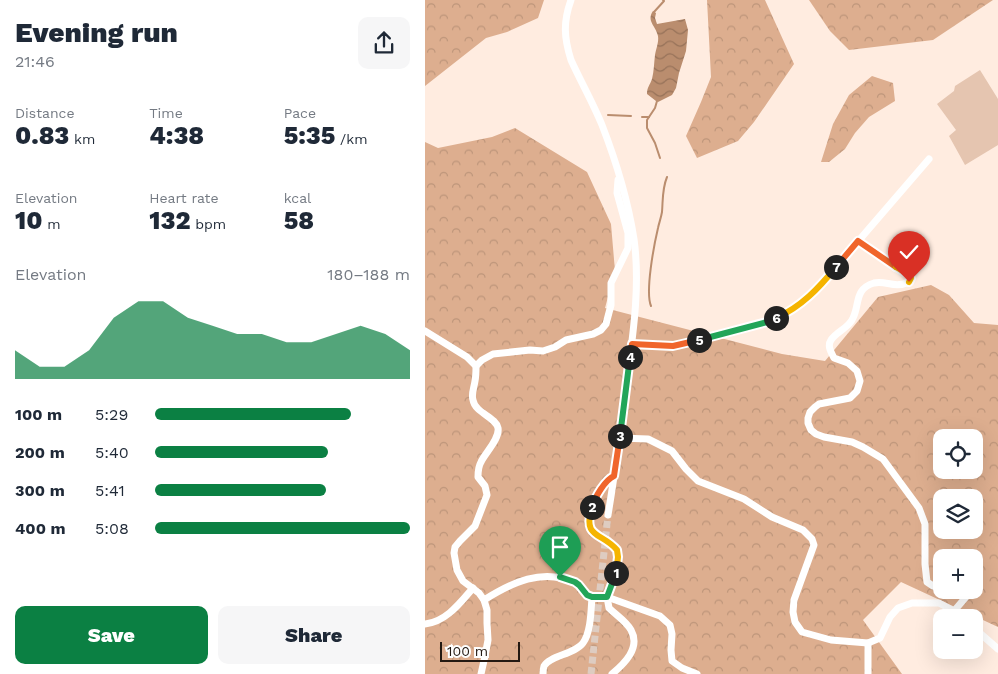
<!DOCTYPE html>
<html lang="en">
<head>
<meta charset="utf-8">
<style>
  body { margin:0; font-family:"Work Sans",sans-serif; background:#f6f6f7; color:#1f2937; height:100vh; display:flex; flex-direction:column; font-size:19px; white-space:nowrap }
  * { box-sizing:border-box; margin:0 }
  p { font-size:16px; color:#747a83 }
  .icon { flex:none; width:28px; height:28px; fill:none; stroke:currentColor; stroke-width:2; stroke-linecap:round; stroke-linejoin:round }
  .map { position:relative; flex:1; overflow:hidden }
  .side { display:flex; flex-direction:column; background:#fff; width:425px }
  .side>* { flex:none }
  .controls { position:absolute; left:508px; top:429px; display:grid; gap:10px }
  .controls a { display:grid; place-items:center; width:50px; height:50px; border-radius:10px; background:#fff; box-shadow:0 5px 20px #0002; font-size:25px }
  .scale { position:absolute; left:15px; bottom:12px; width:80px; box-sizing:border-box; padding-left:5px; border:2px solid #231912; border-top:0; font-size:14px; line-height:18px; white-space:nowrap; color:#231912; -webkit-text-stroke:4px #fefefe; paint-order:stroke }
  .pin { position:absolute; display:grid; place-items:center; width:42px; height:42px; color:#fff; margin:-51px -21px; border-radius:50% 50% 50% 0; rotate:-45deg; box-shadow:0 0 5px #0007 }
  .pin .icon { rotate:45deg }
  .km { position:absolute; width:25px; height:25px; margin:-12px; border-radius:50%; background:#222; color:#fff; font-size:14px; line-height:25px; text-align:center }
  .round { display:grid; place-items:center; flex:none; width:52px; height:52px; border-radius:10px; background:#f6f6f7 }
  .summary { display:flex; align-items:center; justify-content:space-between; height:85px; padding:0 15px }
  h1 { font-size:28px; font-weight:800; line-height:38px }
  .stats { display:grid; grid-template-columns:repeat(3,1fr); gap:8px; height:85px; padding:5px 15px }
  .stats div { display:grid; align-content:center }
  .stats b { font-size:25px; font-weight:800 }
  .stats small { font-size:14px; font-weight:400 }
  .stats p { font-size:14px }
  .chart { height:140px; padding:10px 15px }
  .chart p { display:flex; justify-content:space-between }
  .chart svg { width:100%; height:90px; margin-top:5px; fill:#0b8043; opacity:.7 }
  .cta { display:flex; gap:10px; margin-top:auto; padding:10px 15px }
  .cta a { flex:1; height:58px; border-radius:10px; background:#0b8043; color:#fff; font-size:20px; font-weight:800; line-height:58px; text-align:center }
  .cta a+a { background:#f6f6f7; color:#1f2937 }
  ul { padding:0 15px; list-style:none; font-size:16px }
  li { display:grid; grid-template-columns:80px 60px 1fr; align-items:center; height:38px }
  li i { height:12px; border-radius:6px; background:#0b8043 }
  main { display:flex; flex:1; min-height:0 }
  .map>svg:first-child { display:block }
  .forest { fill:url(#forest-crowns); fill-rule:evenodd }
  .pitch { fill:#e5c5b0 }
  .water { fill:url(#water-waves) }
  .lines { fill:none; stroke-linecap:round; stroke-linejoin:round }
  .stream { stroke:#ba8d6e; stroke-width:2 }
  .minor-tunnel { stroke:#deccc1; stroke-width:7; stroke-dasharray:7 3.5; stroke-linecap:butt }
  .minor { stroke:#fff; stroke-width:7 }
  .split-1-casing { stroke:#fff; stroke-width:10 }
  .split-2-casing { stroke:#fff; stroke-width:10 }
  .split-3-casing { stroke:#fff; stroke-width:10 }
  .split-4-casing { stroke:#fff; stroke-width:10 }
  .split-5-casing { stroke:#fff; stroke-width:10 }
  .split-6-casing { stroke:#fff; stroke-width:10 }
  .split-7-casing { stroke:#fff; stroke-width:10 }
  .split-8-casing { stroke:#fff; stroke-width:10 }
  .split-9-casing { stroke:#fff; stroke-width:10 }
  .split-1 { stroke:#22a559; stroke-width:6 }
  .split-2 { stroke:#f5b400; stroke-width:6 }
  .split-3 { stroke:#f0652b; stroke-width:6 }
  .split-4 { stroke:#22a559; stroke-width:6 }
  .split-5 { stroke:#f0652b; stroke-width:6 }
  .split-6 { stroke:#22a559; stroke-width:6 }
  .split-7 { stroke:#f5b400; stroke-width:6 }
  .split-8 { stroke:#f0652b; stroke-width:6 }
  .split-9 { stroke:#f5b400; stroke-width:6 }
</style>
</head>
<body>
<main>
<section class="side">
<div class="summary"><div><h1>Evening run</h1><p>21:46</p></div><a class="round"><svg class="icon" aria-label="share" viewBox="0 0 24 24"><path d="M12 15V3M7 8l5-5 5 5M5 13v7h14v-7"/></svg></a></div>
<div class="stats">
<div><p>Distance</p><b>0.83<small> km</small></b></div>
<div><p>Time</p><b>4:38</b></div>
<div><p>Pace</p><b>5:35<small> /km</small></b></div>
</div>
<div class="stats">
<div><p>Elevation</p><b>10<small> m</small></b></div>
<div><p>Heart rate</p><b>132<small> bpm</small></b></div>
<div><p>kcal</p><b>58</b></div>
</div>
<div class="chart"><p><span>Elevation</span>180–188 m</p>
<svg viewBox="0 0 160 44" preserveAspectRatio="none"><path d="M0 44V30L10 38L20 38L30 30L40 14L50 6L60 6L70 14L80 18L90 22L100 22L110 26L120 26L130 22L140 18L150 22L160 30V44z"/></svg>
</div>
<ul>
<li><b>100 m</b>5:29<i style="width:77%"></i></li>
<li><b>200 m</b>5:40<i style="width:68%"></i></li>
<li><b>300 m</b>5:41<i style="width:67%"></i></li>
<li><b>400 m</b>5:08<i style="width:100%"></i></li>
</ul>
<div class="cta"><a>Save</a><a>Share</a></div>
</section>
<div class="map">
<svg width="573" height="674" viewBox="0 0 573 674">
  <defs>
    <pattern id="forest-crowns" width="20" height="18" patternUnits="userSpaceOnUse" patternTransform="scale(1.25)"><rect width="20" height="18" fill="#ddae8f"/><path d="M2 6a3 3 0 1 1 6 0M12 15a3 3 0 1 1 6 0" fill="none" stroke="#bd957a"/></pattern>
    <pattern id="water-waves" width="16" height="10" patternUnits="userSpaceOnUse" patternTransform="scale(1.25)"><rect width="16" height="10" fill="#ba8d6e"/><path d="M0 5q4-4 8 0t8 0" fill="none" stroke="#977259"/></pattern>
  </defs>
  <rect width="100%" height="100%" fill="#ffece0"/>
  <g class="forest">
    <polygon points="0,0 119,0 113,18 82,32 61,38 0,86"/>
    <polygon points="282,0 340,0 369,64 329,122 313,141 272,158 261,136 276,102 286,77"/>
    <polygon points="384,0 568,0 508,40 424,50 405,31"/>
    <polygon points="447,76 468,83 470,101 444,117 430,133 420,149 404,162 396,162 408,124 424,95"/>
    <path d="M90,128L162,172L186,224L190,271L180,308L357,354L400,361L453,297L506,285L524,295L549,323L573,325V627L476,582L438,620L477,674H0V142L13,148L67,137ZM516,438H549V470H516ZM516,498H549V530H516ZM516,558H549V590H516Z"/>
  </g>
  <polygon class="pitch" points="555,70 573,99 573,145 540,165 524,136 531,130 512,104 529,91 530,86"/>
  <path class="water" d="M228,11L231,13L230,18L232,24L260,19L263,30L261,51L254,73L251,88L247,95L233,102L231,101L222,94C222,87 225,85 227,79C229,71 229,63 230,55C231,49 234,42 233,36C231,26 221,21 228,11Z"/>
  <g class="lines">
    <g class="stream">
      <polyline points="229,12 239,1 238,0"/>
      <polyline points="232,101 230,108 222,120 222,128 230,143 235,158"/>
      <polyline points="183,115 206,116"/>
      <polyline points="217,117 224,117"/>
      <path d="M226,306C220,292 229,245 233,228C234,223 236,218 237,212C238,200 237,189 242,177"/>
    </g>
    <polyline class="minor-tunnel" points="166,674 183,515"/>
    <g class="minor">
      <path d="M146,0C138,22 139,38 146,60C156,82 168,103 177,125C191,161 203,201 209,239C215,282 209,328 203,372C197,420 191,467 183,515"/>
      <path d="M433,241L483,274L486,278L484,282C469,289 461,280 449,283C429,289 435,304 428,318C424,328 412,331 406,340C402,346 406,352 409,358L423,363L432,371L435,381L432,391L425,398L394,404L390,407L385,412L383,418V423L386,430L391,434L399,437L427,442L438,447L458,459L494,508L500,524V564L502,582L508,586L515,587L516,586"/>
      <path d="M0,331L42,357L51,366C51,371 51,376 50,381C49,388 46,394 48,400C50,413 71,417 73,428C75,439 60,453 56,462C53,467 53,472 53,477L60,486L62,495L50,526L35,541L30,547L29,553L32,570L38,581L54,593L59,600L62,610V623L63,640L60,656L56,674"/>
      <polyline points="207,344 248,346 265,343 342,322 369,309 392,289 504,159"/>
      <polyline points="51,366 57,360 68,354 105,350 118,351 130,347 141,340 168,334 176,330 181,324 186,305 186,283 203,248 203,233 192,193 193,180"/>
      <polyline points="195,438 223,439 247,451 261,469 273,481 319,499 347,517 378,530 387,539 389,545 369,600 368,612 370,622 377,632 406,640 443,643 455,638 465,617 473,608 487,603 514,603 529,611 536,618"/>
      <path d="M59,600C86,583 118,567 150,583C157,586 160,594 167,597"/>
      <polyline points="529,611 541,597 543,590"/>
      <path d="M0,624C21,622 35,603 48,588"/>
      <polyline points="549,628 573,649"/>
      <polyline points="443,643 443,674"/>
      <path d="M118,674C118,671 118,669 119,666C124,656 150,654 158,643C166,632 166,610 167,597H182L235,616L245,625L247,634L246,650L247,661L257,668L272,674"/>
      <path d="M187,674C199,664 216,648 206,630C201,621 191,615 184,608L182,597L192,572V550L183,540L171,535L166,531L164,523L165,513L168,502L183,479L189,476"/>
    </g>
  </g>
  <g class="lines">
    <defs>
      <polyline id="split-1" points="135,577 150,582 154,585 162,595 167,597 182,597 191,573"/>
      <path id="split-2" d="M167,507C157,539 177,532 192,550L193,557L191,573"/>
      <path id="split-3" d="M167,507C170,497 180,480 189,476L195,436"/>
      <polyline id="split-4" points="195,436 205,357"/>
      <polyline id="split-5" points="205,357 207,344 248,346 274,340"/>
      <polyline id="split-6" points="274,340 342,322 351,318"/>
      <path id="split-7" d="M351,318C376,307 394,288 411,267"/>
      <polyline id="split-8" points="411,267 433,241 471,267"/>
      <polyline id="split-9" points="471,267 483,274 486,278 484,282"/>
    </defs>
    <use href="#split-1" class="split-1-casing"/>
    <use href="#split-2" class="split-2-casing"/>
    <use href="#split-3" class="split-3-casing"/>
    <use href="#split-4" class="split-4-casing"/>
    <use href="#split-5" class="split-5-casing"/>
    <use href="#split-6" class="split-6-casing"/>
    <use href="#split-7" class="split-7-casing"/>
    <use href="#split-8" class="split-8-casing"/>
    <use href="#split-9" class="split-9-casing"/>
    <use href="#split-1" class="split-1"/>
    <use href="#split-2" class="split-2"/>
    <use href="#split-3" class="split-3"/>
    <use href="#split-4" class="split-4"/>
    <use href="#split-5" class="split-5"/>
    <use href="#split-6" class="split-6"/>
    <use href="#split-7" class="split-7"/>
    <use href="#split-8" class="split-8"/>
    <use href="#split-9" class="split-9"/>
  </g>
</svg>
<div class="controls">
<a><svg class="icon" aria-label="locate" viewBox="0 0 24 24"><circle cx="12" cy="12" r="6"/><path d="M12 2v4M12 18v4M2 12h4M18 12h4"/></svg></a>
<a><svg class="icon" aria-label="layers" viewBox="0 0 24 24"><path d="M12 4l9 5-9 5-9-5zM3 14l9 5 9-5"/></svg></a>
<a>+</a>
<a>−</a>
</div>
<div class="scale">100 m</div>
<div class="pin" style="left:135px;top:577px;background:#1e9e55"><svg class="icon" aria-label="arrive" viewBox="0 0 24 24"><path d="M6 21V4h12l-3 4 3 4H6"/></svg></div>
<div class="pin" style="left:484px;top:282px;background:#d93025"><svg class="icon" aria-label="check" viewBox="0 0 24 24"><path d="M5 12l5 5 9-10"/></svg></div>
<b class="km" style="left:191px;top:573px">1</b>
<b class="km" style="left:167px;top:507px">2</b>
<b class="km" style="left:195px;top:436px">3</b>
<b class="km" style="left:205px;top:357px">4</b>
<b class="km" style="left:274px;top:340px">5</b>
<b class="km" style="left:351px;top:318px">6</b>
<b class="km" style="left:411px;top:267px">7</b>
</div>
</main>
</body>
</html>
